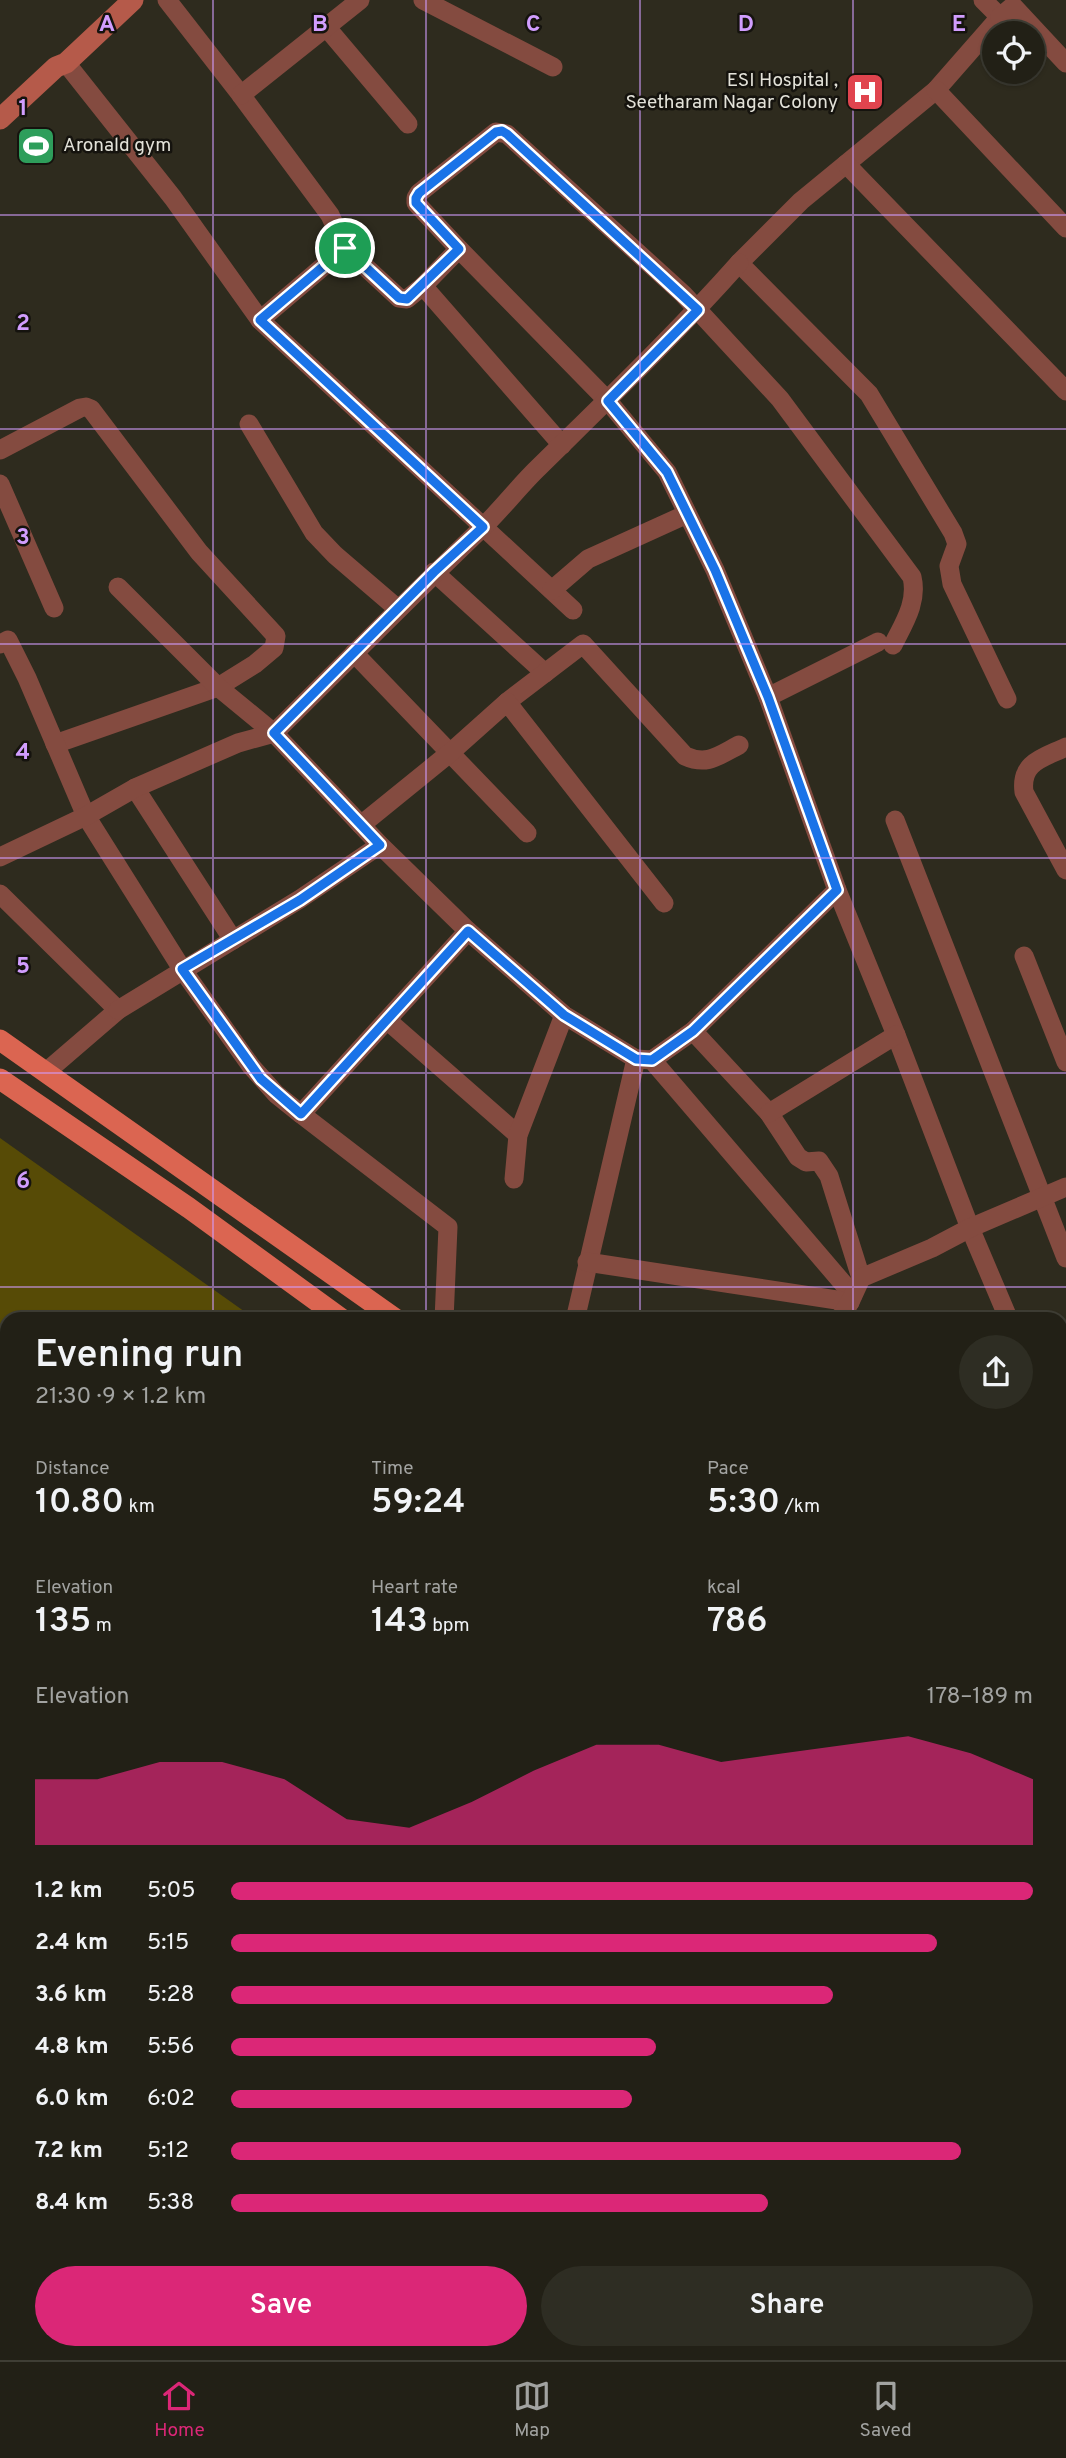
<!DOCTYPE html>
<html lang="en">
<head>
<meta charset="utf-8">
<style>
  body { margin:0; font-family:Overpass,sans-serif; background:#2e2d23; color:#f1f3f6; height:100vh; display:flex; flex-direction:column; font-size:26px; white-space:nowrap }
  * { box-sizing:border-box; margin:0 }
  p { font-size:23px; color:#a2a3a1 }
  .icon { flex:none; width:38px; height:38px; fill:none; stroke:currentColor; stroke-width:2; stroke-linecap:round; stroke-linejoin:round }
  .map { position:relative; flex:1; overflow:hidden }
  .details { position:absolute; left:0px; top:1312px; width:1068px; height:1048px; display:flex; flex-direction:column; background:#222016; border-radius:21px 21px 0 0; box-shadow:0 2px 5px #0004,0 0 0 2px #3f3e35 }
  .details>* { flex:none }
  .buttons { position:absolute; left:982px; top:21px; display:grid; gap:14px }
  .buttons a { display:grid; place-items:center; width:63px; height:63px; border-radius:50%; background:#222016; box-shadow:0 2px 5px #0004,0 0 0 2px #3f3e35; font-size:35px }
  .pin { position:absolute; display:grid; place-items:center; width:60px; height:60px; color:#fff; margin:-30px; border:4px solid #fff; border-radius:50%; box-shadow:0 2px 7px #0007 }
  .round { display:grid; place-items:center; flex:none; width:74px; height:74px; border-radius:37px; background:#2e2d23 }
  .overview { display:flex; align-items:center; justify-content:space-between; height:119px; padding:0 35px }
  h1 { font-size:38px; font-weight:600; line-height:52px }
  .metrics { display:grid; grid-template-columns:repeat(3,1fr); gap:10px; height:119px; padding:7px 35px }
  .metrics div { display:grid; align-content:center }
  .metrics b { font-size:35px; font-weight:600 }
  .metrics small { font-size:19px; font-weight:400 }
  .metrics p { font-size:19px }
  .chart { height:196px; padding:14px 35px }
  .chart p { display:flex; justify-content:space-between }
  .chart svg { width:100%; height:126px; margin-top:7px; fill:#db2777; opacity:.7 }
  .cta { display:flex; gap:14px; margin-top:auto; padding:14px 35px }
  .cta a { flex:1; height:80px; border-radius:42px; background:#db2777; color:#fff; font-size:28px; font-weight:600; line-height:80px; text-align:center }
  .cta a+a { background:#2e2d23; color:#f1f3f6 }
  ul { padding:0 35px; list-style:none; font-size:23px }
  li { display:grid; grid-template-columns:112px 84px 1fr; align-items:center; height:52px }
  li i { height:18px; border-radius:9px; background:#db2777 }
  .dock { display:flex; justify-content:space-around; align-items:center; height:98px; border-top:2px solid #3f3e35; background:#222016; font-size:19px; color:#a2a3a1 }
  .dock a { display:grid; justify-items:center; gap:4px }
  .dock .active { color:#db2777 }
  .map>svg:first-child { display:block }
  .green { fill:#574b06 }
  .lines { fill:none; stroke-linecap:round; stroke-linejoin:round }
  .street { stroke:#844b40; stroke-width:19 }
  .secondary { stroke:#b55a4a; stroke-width:21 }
  .primary { stroke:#db6551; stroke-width:21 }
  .route-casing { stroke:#fff; stroke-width:14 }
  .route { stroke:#1a73e8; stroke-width:9 }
  .grid { fill:none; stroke:#d19dfe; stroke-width:2; stroke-opacity:0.55 }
  .labels { text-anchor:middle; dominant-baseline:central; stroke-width:5; stroke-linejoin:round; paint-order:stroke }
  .poi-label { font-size:19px; fill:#e3e2d9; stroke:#15130e; text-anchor:end }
  .grid-label { font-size:23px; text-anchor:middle; font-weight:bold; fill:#d19dfe; stroke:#15130e; stroke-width:5; stroke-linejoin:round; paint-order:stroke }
</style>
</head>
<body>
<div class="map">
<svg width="1066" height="2360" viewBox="0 0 1066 2360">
  <rect width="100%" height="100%" fill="#2e2b1e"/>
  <polygon class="green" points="0,1138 255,1319 7,1320 7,1591 0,1592"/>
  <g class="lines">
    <g class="street">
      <polyline points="167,0 241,95 330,215 345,248 399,298 407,299 423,286 562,445"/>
      <polyline points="423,0 553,67"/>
      <polyline points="983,0 1000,17 936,90 801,201 739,263 869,394 953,533 957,544 949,566 952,584 1007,699"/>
      <polyline points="1000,17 1013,6 1066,63"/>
      <polyline points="327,28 408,124"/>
      <polyline points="66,63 173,198 260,320 573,610"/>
      <polyline points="936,90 1066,228"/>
      <polyline points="241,95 360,0"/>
      <polyline points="846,164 1066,391"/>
      <path d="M459,249L416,203V198L419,193L496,132L507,134L683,294L780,399L912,577C918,602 904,623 893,645"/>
      <polyline points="423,286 459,249 608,401 667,472 715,570 768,697 837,890 896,1035 970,1228 1009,1320"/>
      <polyline points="260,320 345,248"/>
      <polyline points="249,424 314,533 335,555 398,609"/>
      <polyline points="0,450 80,408 86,407 91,409 199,552 276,636 274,648 255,664 218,687 55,744"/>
      <polyline points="0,484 54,608"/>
      <polyline points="434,572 545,673"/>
      <polyline points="118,587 218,687 274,733 380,845 468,931 564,1015 636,1059 575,1320"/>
      <polyline points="552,590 588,559 687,514"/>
      <polyline points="0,644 8,640 27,678 86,816 182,969 251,1066 276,1094 301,1114"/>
      <polyline points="354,653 527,833"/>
      <polyline points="768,697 878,642"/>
      <path d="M507,702L583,644L685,756C707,766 718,756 739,745"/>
      <path d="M1066,747C1043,758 1020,762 1024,792L1066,870"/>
      <polyline points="135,788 233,940"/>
      <polyline points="895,820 1066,1258"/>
      <polyline points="361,825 451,752 507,702 664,903"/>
      <path d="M0,857L86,816L135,788L238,743L274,733C343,665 411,596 481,529C502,509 519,486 539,467C607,400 676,334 739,263"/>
      <polyline points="0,894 118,1010 46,1072"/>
      <polyline points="1024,956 1066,1062"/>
      <polyline points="118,1010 300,899 380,845"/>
      <polyline points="387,1020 518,1135"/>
      <polyline points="693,1031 769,1113 798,1157 806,1162 819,1161 829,1176 861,1278"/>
      <polyline points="636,1059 652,1060 853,1295"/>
      <polyline points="652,1060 693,1031 837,890"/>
      <polyline points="769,1113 896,1035"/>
      <polyline points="514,1179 518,1135 564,1015"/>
      <polyline points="587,1262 850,1302"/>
      <polyline points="444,1320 448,1227 301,1114 468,931"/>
      <polyline points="839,1320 850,1302 861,1278 932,1248 970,1228 1066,1187"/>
      <polyline points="1060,1554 1066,1583"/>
      <polyline points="1060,1653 1066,1652"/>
      <polyline points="0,1899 7,1900"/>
      <polyline points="0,1959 7,1963"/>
      <polyline points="1060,1982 1066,1981"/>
      <polyline points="0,2077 7,2065"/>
      <polyline points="0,2119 7,2123"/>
      <polyline points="1060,2248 1066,2247"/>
      <polyline points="441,2354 457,2360"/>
      <polyline points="851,2354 860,2360"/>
      <polyline points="650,2359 652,2360"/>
      <polyline points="122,2360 126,2354"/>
      <polyline points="336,2360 340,2354"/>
      <polyline points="545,2360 554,2354"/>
      <polyline points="715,2360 716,2354"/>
    </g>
    <polyline class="secondary" points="0,119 56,67 66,63 133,0"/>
    <g class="primary">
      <polyline points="0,1040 397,1320"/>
      <polyline points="0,1079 189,1208 343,1320"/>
      <polyline points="1060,1787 1066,1791"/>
      <polyline points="1060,1833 1066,1837"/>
    </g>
  </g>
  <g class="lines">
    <defs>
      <polygon id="route" points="502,131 507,134 698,310 608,401 667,472 715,570 768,697 837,890 693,1031 652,1060 636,1059 564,1015 468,931 301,1114 261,1079 182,969 300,900 380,845 274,733 434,572 483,527 260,320 345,248 399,298 407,299 459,249 416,203 416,198 419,193 496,132"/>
    </defs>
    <use href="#route" class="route-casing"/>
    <use href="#route" class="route"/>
  </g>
  <path class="grid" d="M213,0V1320M426,0V1320M640,0V1320M853,0V1320M0,215H1066M0,429H1066M0,644H1066M0,858H1066M0,1073H1066M0,1287H1066M0,1502H7M1060,1502H1066M0,1716H7M1060,1716H1066M0,1931H7M1060,1931H1066M0,2145H7M1060,2145H1066M213,2354V2360M426,2354V2360M640,2354V2360M853,2354V2360"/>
  <defs>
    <symbol id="hospital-square" viewBox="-11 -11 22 22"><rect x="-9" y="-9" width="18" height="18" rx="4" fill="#e0444e" stroke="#15130e"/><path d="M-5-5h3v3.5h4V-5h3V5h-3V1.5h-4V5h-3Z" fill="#fff"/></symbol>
    <symbol id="stadium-square" viewBox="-11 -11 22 22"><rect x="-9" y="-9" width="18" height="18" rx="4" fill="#2e9e5b" stroke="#15130e"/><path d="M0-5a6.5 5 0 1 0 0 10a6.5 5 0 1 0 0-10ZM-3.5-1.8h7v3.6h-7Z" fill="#fff"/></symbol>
  </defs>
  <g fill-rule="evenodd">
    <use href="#hospital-square" x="843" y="70" width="44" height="44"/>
    <use href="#stadium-square" x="14" y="124" width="44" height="44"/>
  </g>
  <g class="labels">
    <g class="poi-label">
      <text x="838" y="81">ESI Hospital ,<tspan x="838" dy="22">Seetharam Nagar Colony</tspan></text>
      <text x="63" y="146" text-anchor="start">Aronald gym</text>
    </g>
  </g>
  <g class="grid-label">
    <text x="107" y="31">A</text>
    <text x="320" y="31">B</text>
    <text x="533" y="31">C</text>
    <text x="746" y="31">D</text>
    <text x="959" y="31">E</text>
    <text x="23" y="115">1</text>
    <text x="23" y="330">2</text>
    <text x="23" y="544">3</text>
    <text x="23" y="759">4</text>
    <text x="23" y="973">5</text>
    <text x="23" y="1188">6</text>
  </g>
</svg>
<div class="buttons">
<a><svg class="icon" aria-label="locate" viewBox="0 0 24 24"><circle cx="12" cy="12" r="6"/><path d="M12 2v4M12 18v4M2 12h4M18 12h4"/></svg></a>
</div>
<div class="pin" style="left:345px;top:248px;background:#1e9e55"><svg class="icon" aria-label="arrive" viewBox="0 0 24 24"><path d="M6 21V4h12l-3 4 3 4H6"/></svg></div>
<section class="details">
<div class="overview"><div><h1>Evening run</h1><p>21:30 · 9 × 1.2 km</p></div><a class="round"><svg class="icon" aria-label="share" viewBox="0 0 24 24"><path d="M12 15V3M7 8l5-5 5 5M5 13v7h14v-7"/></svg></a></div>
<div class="metrics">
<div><p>Distance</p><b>10.80<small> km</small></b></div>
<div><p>Time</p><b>59:24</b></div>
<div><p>Pace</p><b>5:30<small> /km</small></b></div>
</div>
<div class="metrics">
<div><p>Elevation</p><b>135<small> m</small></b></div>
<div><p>Heart rate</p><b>143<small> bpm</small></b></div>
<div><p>kcal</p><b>786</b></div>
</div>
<div class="chart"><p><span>Elevation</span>178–189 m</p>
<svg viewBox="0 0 160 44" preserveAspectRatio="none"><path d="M0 44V21L10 21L20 15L30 15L40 21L50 35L60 38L70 29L80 18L90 9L100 9L110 15L120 12L130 9L140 6L150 12L160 21V44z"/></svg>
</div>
<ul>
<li><b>1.2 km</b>5:05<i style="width:100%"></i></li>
<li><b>2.4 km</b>5:15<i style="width:88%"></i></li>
<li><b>3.6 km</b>5:28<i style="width:75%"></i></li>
<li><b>4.8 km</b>5:56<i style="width:53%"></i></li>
<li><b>6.0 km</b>6:02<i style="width:50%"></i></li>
<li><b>7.2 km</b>5:12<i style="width:91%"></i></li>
<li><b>8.4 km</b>5:38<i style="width:67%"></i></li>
</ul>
<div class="cta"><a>Save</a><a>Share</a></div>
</section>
</div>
<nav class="dock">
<a class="active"><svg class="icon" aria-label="home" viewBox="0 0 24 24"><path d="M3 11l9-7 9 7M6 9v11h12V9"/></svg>Home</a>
<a><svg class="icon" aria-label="map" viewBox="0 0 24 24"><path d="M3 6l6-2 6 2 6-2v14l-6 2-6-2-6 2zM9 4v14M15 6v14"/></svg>Map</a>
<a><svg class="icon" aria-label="saved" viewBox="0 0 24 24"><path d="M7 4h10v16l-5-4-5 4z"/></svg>Saved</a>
</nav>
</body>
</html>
